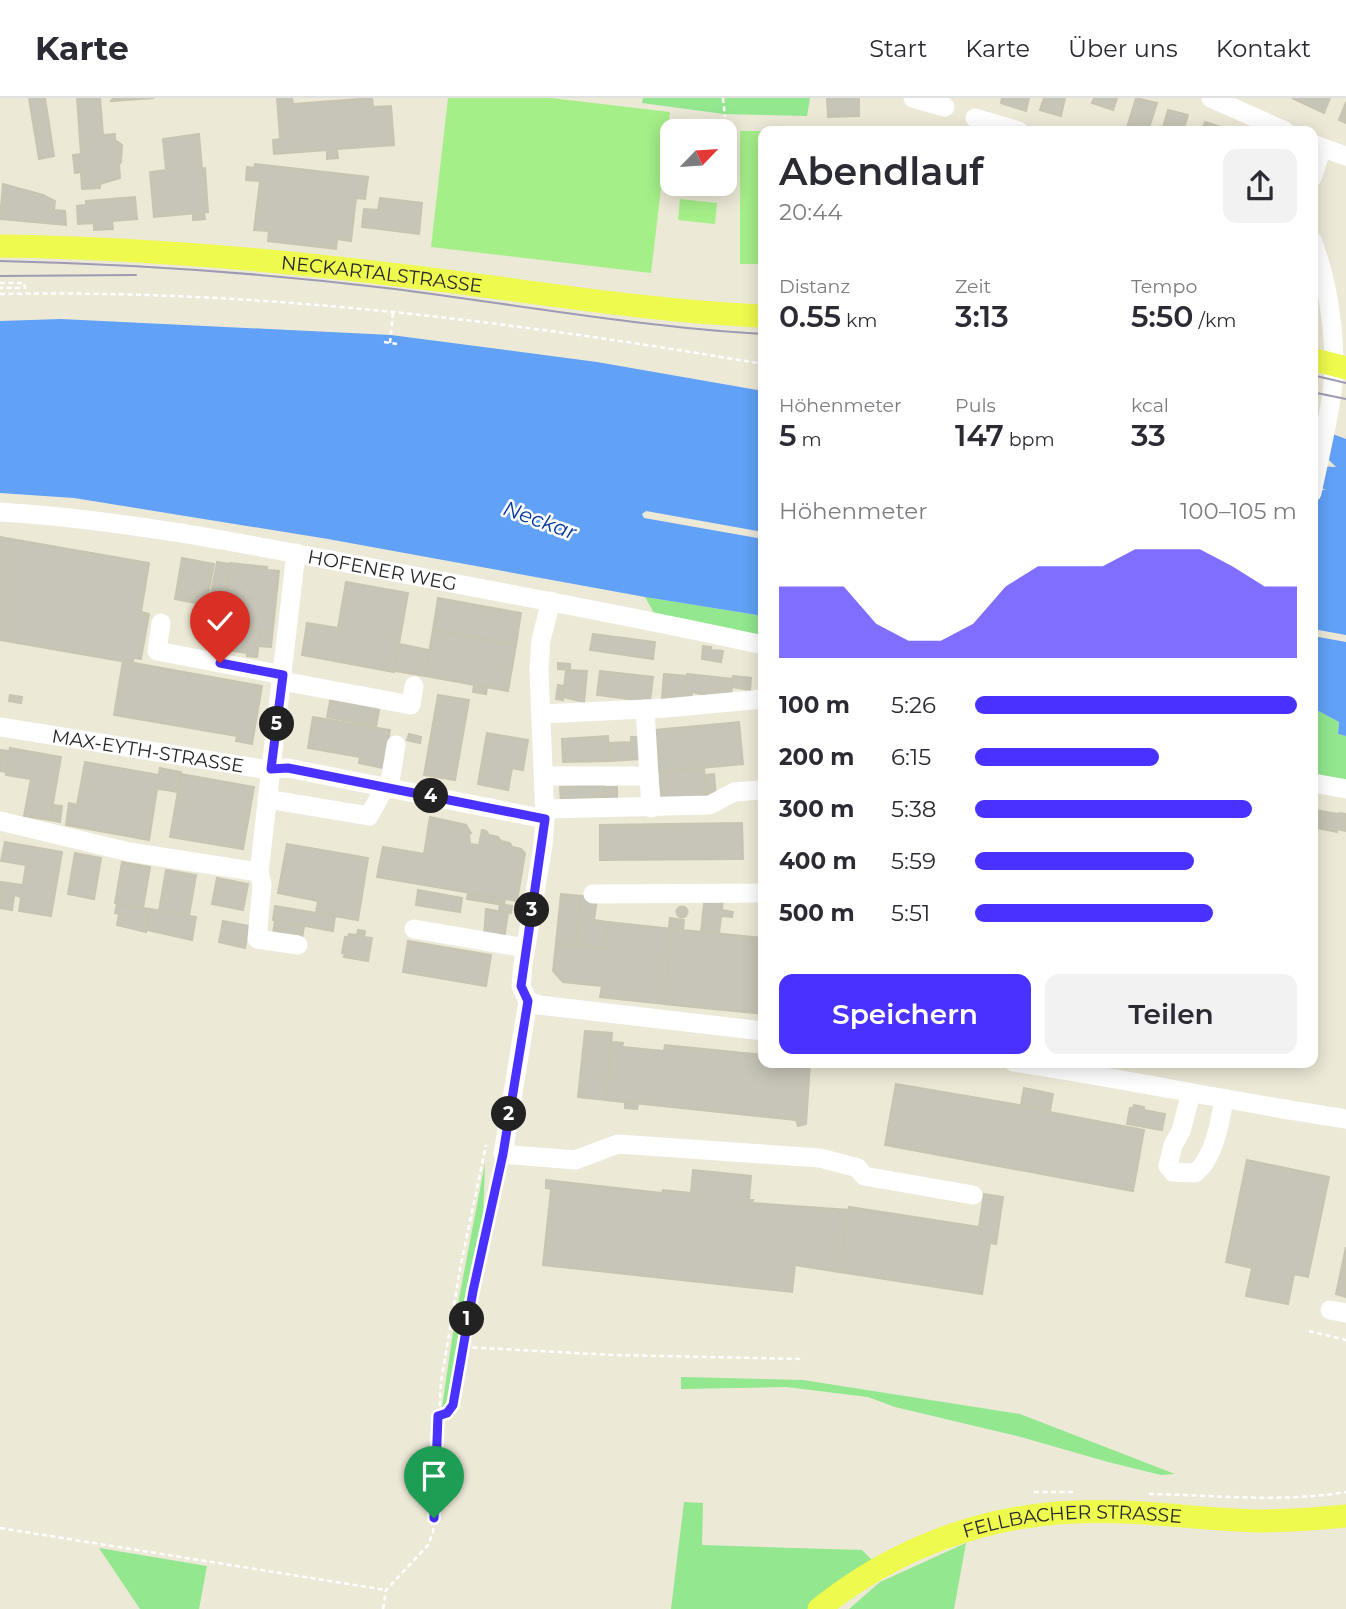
<!DOCTYPE html>
<html lang="de">
<head>
<meta charset="utf-8">
<style>
  body { margin:0; font-family:Montserrat,sans-serif; background:#f2f2f3; color:#2b2b33; height:100vh; display:flex; flex-direction:column; font-size:26px; white-space:nowrap }
  * { box-sizing:border-box; margin:0 }
  p { font-size:23px; color:#7c7c81 }
  .icon { flex:none; width:38px; height:38px; fill:none; stroke:currentColor; stroke-width:2; stroke-linecap:round; stroke-linejoin:round }
  .map { position:relative; flex:1; overflow:hidden }
  .sheet { position:absolute; left:758px; top:28px; width:560px; height:942px; display:flex; flex-direction:column; background:#fff; border-radius:14px; box-shadow:0 4px 18px #0003 }
  .sheet>* { flex:none }
  .needle { width:46px; rotate:65deg }
  .controls { position:absolute; left:660px; top:21px; display:grid; gap:14px }
  .controls a { display:grid; place-items:center; width:77px; height:77px; border-radius:14px; background:#fff; box-shadow:0 4px 18px #0003; font-size:35px }
  .pin { position:absolute; display:grid; place-items:center; width:60px; height:60px; color:#fff; margin:-72px -30px; border-radius:50% 50% 50% 0; rotate:-45deg; box-shadow:0 0 7px #0007 }
  .pin .icon { rotate:45deg }
  .km { position:absolute; width:35px; height:35px; margin:-18px; border-radius:50%; background:#222; color:#fff; font-size:19px; line-height:35px; text-align:center }
  .round { display:grid; place-items:center; flex:none; width:74px; height:74px; border-radius:14px; background:#f2f2f3 }
  .head { display:flex; align-items:center; justify-content:space-between; height:119px; padding:0 21px }
  h1 { font-size:38px; font-weight:600; line-height:52px }
  .figures { display:grid; grid-template-columns:repeat(3,1fr); gap:10px; height:119px; padding:7px 21px }
  .figures div { display:grid; align-content:center }
  .figures b { font-size:30px; font-weight:600 }
  .figures small { font-size:19px; font-weight:400 }
  .figures p { font-size:19px }
  .chart { height:196px; padding:14px 21px }
  .chart p { display:flex; justify-content:space-between }
  .chart svg { width:100%; height:126px; margin-top:7px; fill:#4931ff; opacity:.7 }
  .button { display:flex; gap:14px; margin-top:auto; padding:14px 21px }
  .button a { flex:1; height:80px; border-radius:14px; background:#4931ff; color:#fff; font-size:28px; font-weight:600; line-height:80px; text-align:center }
  .button a+a { background:#f2f2f3; color:#2b2b33 }
  ul { padding:0 21px; list-style:none; font-size:23px }
  li { display:grid; grid-template-columns:112px 84px 1fr; align-items:center; height:52px }
  li i { height:18px; border-radius:9px; background:#4931ff }
  header { display:flex; align-items:center; gap:42px; box-sizing:border-box; height:98px; padding:0 35px; background:#fff; border-bottom:2px solid #e1e1e2 }
  header strong { font-size:33px }
  nav { display:flex; gap:38px; margin-inline-start:auto; font-size:24px }
  .map>svg:first-child { display:block }
  .green { fill:#92e78f }
  .pitch { fill:#a5ef89 }
  .water { fill:#61a1f7 }
  .building { fill:#c6c5b7; stroke:#c7c5b1; stroke-width:2 }
  .lines { fill:none; stroke-linecap:round; stroke-linejoin:round }
  .path { stroke:#fff; stroke-width:2.5; stroke-dasharray:5 3.5; stroke-linecap:butt }
  .minor { stroke:#fff; stroke-width:19 }
  .major { stroke:#eefa4d; stroke-width:23 }
  .tram { stroke:#9e9ab4; stroke-width:2 }
  .route-casing { stroke:#fff; stroke-width:14 }
  .route { stroke:#4931ff; stroke-width:9 }
  .labels { text-anchor:middle; dominant-baseline:central; stroke-width:5; stroke-linejoin:round; paint-order:stroke }
  .street-label { font-size:19px; fill:#272727; stroke:#fff }
  .water-label { font-size:21px; font-style:italic; fill:#043a9f; stroke:#fff }
</style>
</head>
<body>
<header>
<strong>Karte</strong>
<nav><a>Start</a><a>Karte</a><a>Über uns</a><a>Kontakt</a></nav>
</header>
<div class="map">
<svg width="1346" height="1511" viewBox="0 0 1346 1511">
  <rect width="100%" height="100%" fill="#ece9d7"/>
  <g class="green">
    <polygon points="643,0 810,0 807,18 724,16 642,5"/>
    <polygon points="645,499 763,518 763,541 654,515"/>
    <polygon points="1313,610 1339,624 1338,636 1346,638 1346,682 1313,675"/>
    <polygon points="485,1065 481,1181 472,1181 451,1310 442,1309 455,1221"/>
    <polygon points="681,1279 803,1282 1020,1316 1175,1376 1161,1377 1108,1364 1021,1339 895,1309 868,1299 786,1289 681,1291"/>
    <polygon points="684,1404 703,1405 702,1447 862,1452 872,1462 808,1511 671,1511"/>
    <polygon points="966,1445 954,1511 849,1511 880,1484"/>
    <polygon points="99,1450 207,1468 199,1511 140,1511"/>
  </g>
  <g class="pitch">
    <polygon points="448,0 551,0 670,14 651,175 431,149"/>
    <rect x="740" y="33" width="23" height="133"/>
    <polygon points="682,86 719,86 718,98 681,93"/>
    <polygon points="680,101 717,105 715,126 678,122"/>
  </g>
  <g class="water">
    <polygon points="61,221 391,237 597,264 763,293 763,434 646,413 642,416 644,420 763,441 763,518 645,499 328,441 74,400 0,395 0,223"/>
    <polygon points="1322,332 1346,341 1346,537 1313,531 1312,392 1326,392 1313,387 1316,368 1336,369 1328,361"/>
    <polygon points="1313,538 1346,544 1346,638 1338,636 1339,624 1313,610"/>
  </g>
  <g class="building">
    <polygon points="29,0 45,0 54,58 39,61"/>
    <polygon points="77,0 100,0 103,37 115,36 115,42 122,47 121,64 119,67 120,80 100,86 100,90 82,91 81,74 75,75 73,57 81,56"/>
    <polygon points="113,0 154,0 111,3"/>
    <polygon points="277,0 292,0 293,6 372,0 373,9 391,8 394,47 337,51 338,60 327,61 327,52 274,56 273,42 280,41"/>
    <polygon points="827,0 859,0 859,18 828,19"/>
    <polygon points="1002,0 1029,0 1026,13 1001,5"/>
    <polygon points="1044,0 1065,0 1061,18 1040,12"/>
    <polygon points="1094,0 1117,0 1113,12 1092,5"/>
    <polygon points="1136,0 1157,5 1148,33 1127,30"/>
    <polygon points="1292,0 1330,0 1324,15"/>
    <polygon points="1346,4 1346,25 1339,22"/>
    <polygon points="1168,12 1188,17 1183,33 1162,33"/>
    <polygon points="1205,24 1224,30 1224,33 1202,33"/>
    <polygon points="199,36 202,71 205,70 208,114 154,119 150,74 166,72 163,41"/>
    <polygon points="255,66 368,79 365,101 356,100 351,143 337,141 336,151 268,143 269,133 254,132 260,83 246,82 247,69 254,70"/>
    <polygon points="3,86 43,97 55,103 54,112 65,113 66,127 0,121"/>
    <polygon points="135,99 137,121 112,123 113,131 94,132 94,125 78,126 77,108 86,107 86,103"/>
    <polygon points="380,100 422,105 419,136 362,129 364,111 378,112"/>
    <polygon points="204,115 205,121 193,122 193,116"/>
    <polygon points="0,439 149,465 141,514 149,516 141,561 133,560 133,565 0,542"/>
    <polygon points="182,460 214,466 206,507 175,501"/>
    <polygon points="217,464 230,466 223,529 205,527"/>
    <polygon points="230,465 267,469 267,472 279,473 271,549 258,548 260,533 223,529"/>
    <polygon points="346,484 408,495 394,574 302,557 307,525 338,530"/>
    <polygon points="438,500 521,515 516,547 433,532"/>
    <polygon points="207,528 260,533 257,559 247,558 247,555 205,549"/>
    <polygon points="433,532 516,547 508,593 425,578"/>
    <polygon points="593,536 655,544 653,561 590,552"/>
    <polygon points="399,546 429,552 425,578 395,573"/>
    <polygon points="703,548 711,549 711,552 723,553 721,564 702,561"/>
    <polygon points="123,563 262,588 252,646 236,643 237,638 114,617"/>
    <polygon points="558,565 570,566 570,572 558,571"/>
    <polygon points="566,572 587,573 584,604 563,599"/>
    <polygon points="600,573 653,579 650,604 597,597"/>
    <polygon points="664,576 687,578 685,593 692,594 691,601 662,600"/>
    <polygon points="687,576 733,581 731,597 707,595 706,597 685,593"/>
    <polygon points="733,578 751,580 750,592 732,589"/>
    <polygon points="474,587 487,589 486,596 473,594"/>
    <polygon points="558,587 564,588 563,602 556,601"/>
    <polygon points="10,597 22,599 21,605 9,603"/>
    <polygon points="438,597 469,602 455,682 424,677"/>
    <polygon points="331,599 380,607 376,628 327,619"/>
    <polygon points="313,619 390,632 383,670 359,665 360,659 308,650"/>
    <polygon points="739,624 743,666 659,674 655,632"/>
    <polygon points="487,635 528,642 523,672 512,670 508,692 478,686"/>
    <polygon points="409,636 421,639 420,645 407,642"/>
    <polygon points="608,638 610,663 563,664 562,641"/>
    <polygon points="631,639 641,639 642,661 610,663 609,645 631,644"/>
    <polygon points="10,650 61,659 50,722 24,718 31,681 6,677"/>
    <polygon points="1,652 10,653 6,674 0,673"/>
    <polygon points="85,664 159,677 160,670 169,672 166,692 157,691 149,742 66,727 69,705 77,707"/>
    <polygon points="704,670 707,701 662,705 659,674"/>
    <polygon points="169,672 181,674 178,694 166,692"/>
    <polygon points="181,676 254,689 243,751 170,739"/>
    <polygon points="714,676 716,699 707,700 705,677"/>
    <polygon points="604,687 604,699 585,700 585,704 561,705 560,689"/>
    <rect x="605" y="689" width="12" height="12"/>
    <polygon points="53,707 62,708 60,724 50,722"/>
    <polygon points="1312,711 1326,714 1323,731 1312,729"/>
    <polygon points="1326,714 1340,716 1337,734 1323,731"/>
    <polygon points="1340,715 1346,716 1346,733 1337,731"/>
    <polygon points="430,719 466,727 471,735 469,736 470,746 479,747 482,732 486,733 489,737 498,739 501,743 510,745 512,749 521,751 525,755 517,803 377,779 383,749 424,756"/>
    <polygon points="742,725 743,761 600,762 600,727"/>
    <polygon points="5,744 62,754 51,818 19,813 26,767 1,763"/>
    <polygon points="287,746 368,760 358,822 316,815 318,803 278,795"/>
    <polygon points="75,755 101,760 94,801 68,796"/>
    <polygon points="122,764 150,769 143,810 115,805"/>
    <polygon points="166,772 196,777 189,818 159,813"/>
    <polygon points="217,780 248,786 243,812 212,806"/>
    <polygon points="1,784 23,787 21,799 14,797 12,812 0,810"/>
    <polygon points="418,792 462,800 460,814 416,807"/>
    <polygon points="468,795 505,801 504,807 467,801"/>
    <polygon points="561,796 581,798 576,848 556,845"/>
    <polygon points="705,797 723,799 722,812 733,814 732,819 721,818 719,836 701,834"/>
    <polygon points="581,798 597,800 594,822 608,824 605,851 576,848"/>
    <polygon points="117,806 150,811 146,834 117,827 119,816 115,815"/>
    <polygon points="500,806 512,808 511,815 499,813"/>
    <polygon points="275,808 335,818 333,833 273,822"/>
    <circle cx="682" cy="814" r="5.5"/>
    <polygon points="150,811 196,819 192,842 147,832"/>
    <polygon points="486,811 508,815 504,841 484,838"/>
    <polygon points="670,820 684,822 683,832 763,840 763,916 664,906 672,831 669,830"/>
    <polygon points="223,823 249,828 245,850 219,844"/>
    <polygon points="275,823 304,828 302,841 273,835"/>
    <polygon points="608,824 672,831 664,906 600,899 602,888 563,884 553,873 556,845 605,851"/>
    <polygon points="358,832 365,833 364,839 372,840 368,863 344,859 345,856 342,855 345,839 348,839 349,836 357,837"/>
    <polygon points="408,843 491,857 486,888 403,874"/>
    <polygon points="585,933 612,935 606,1002 578,999"/>
    <polygon points="612,944 623,945 622,949 664,953 665,947 763,957 763,964 810,964 806,1026 798,1028 796,1022 606,1002"/>
    <polygon points="896,986 1049,1012 1049,1014 1144,1032 1133,1093 885,1047"/>
    <polygon points="1024,990 1053,996 1050,1013 1021,1007"/>
    <polygon points="625,1004 638,1005 637,1011 625,1010"/>
    <polygon points="1134,1007 1144,1009 1144,1012 1165,1016 1162,1032 1127,1026 1130,1010 1133,1010"/>
    <polygon points="1247,1062 1329,1079 1308,1179 1294,1176 1288,1206 1246,1198 1252,1170 1226,1164"/>
    <polygon points="693,1072 751,1078 749,1102 753,1102 752,1105 849,1112 839,1174 795,1167 792,1194 543,1167 551,1091 546,1090 546,1082 662,1095 663,1092 691,1095"/>
    <polygon points="984,1096 1003,1099 996,1146 990,1145 982,1196 839,1174 849,1109 979,1129"/>
    <polygon points="1346,1149 1346,1199 1336,1196"/>
  </g>
  <g class="lines">
    <g class="path">
      <polyline points="723,0 725,19"/>
      <polyline points="0,185 24,185 25,190 0,190"/>
      <path d="M0,196C256,191 511,223 763,266"/>
      <polyline points="384,244 397,246"/>
      <polyline points="390,245 393,214"/>
      <polyline points="1309,1233 1346,1242"/>
      <polyline points="464,1249 613,1257 803,1261"/>
      <polyline points="438,1318 447,1315 453,1308 473,1193 500,1072"/>
      <polyline points="1034,1394 1073,1394"/>
      <path d="M1149,1396C1215,1397 1281,1405 1346,1394"/>
      <polyline points="0,1430 386,1492"/>
      <polyline points="383,1511 386,1492 428,1447 433,1435 441,1284 460,1171 486,1047"/>
    </g>
    <g class="minor">
      <polyline points="913,0 945,9"/>
      <polyline points="1211,0 1285,33"/>
      <polyline points="975,20 1019,33"/>
      <polyline points="1312,46 1346,58"/>
      <polyline points="1312,80 1322,50"/>
      <path d="M1312,142C1329,185 1338,249 1332,295C1327,329 1319,362 1312,395"/>
      <path id="s1" d="M0,414C129,422 256,448 383,472C510,496 637,519 763,547"/>
      <polyline points="296,455 259,774 262,787 257,841 298,847"/>
      <polyline points="551,503 541,542 539,572 545,721 543,747 523,866 521,888 528,903 503,1056 575,1062 618,1046 820,1060 858,1070 864,1078 973,1097"/>
      <polyline points="161,525 157,553 283,577"/>
      <polyline points="282,583 411,607 414,588"/>
      <polyline points="645,611 651,710"/>
      <polyline points="541,616 666,610 763,601"/>
      <path id="s2" d="M0,629L263,671L288,670L545,721"/>
      <polyline points="544,678 649,678"/>
      <polyline points="1312,685 1346,691"/>
      <polyline points="389,690 396,647"/>
      <polyline points="267,701 369,718 385,689"/>
      <polyline points="545,711 710,707 734,694 761,692"/>
      <polyline points="0,723 129,754 259,774"/>
      <polyline points="593,796 763,795"/>
      <polyline points="414,831 526,850"/>
      <polyline points="528,903 539,907 763,933"/>
      <path d="M1013,964C1124,981 1235,1004 1346,1021"/>
      <path d="M1191,995L1181,1033L1173,1047L1168,1068L1173,1074L1195,1075C1214,1060 1220,1025 1224,1001"/>
      <polyline points="1330,1212 1346,1215"/>
    </g>
    <g class="major">
      <path id="s3" d="M0,148C136,150 271,161 406,178C525,192 643,213 763,218"/>
      <polyline points="1312,261 1346,270"/>
      <path id="s4" d="M819,1511C892,1452 980,1418 1074,1414C1134,1411 1195,1421 1255,1423C1286,1423 1316,1421 1346,1418"/>
    </g>
    <g class="tram">
      <path d="M0,163C133,166 264,175 395,191C518,207 640,229 763,236"/>
      <polyline points="0,178 136,177"/>
      <polyline points="1312,277 1346,285"/>
      <polyline points="1312,294 1346,301"/>
    </g>
  </g>
  <g class="lines">
    <defs>
      <polyline id="route" points="220,565 283,577 271,671 288,670 545,721 521,888 528,903 503,1056 473,1193 453,1307 447,1315 438,1318 434,1420"/>
    </defs>
    <use href="#route" class="route-casing"/>
    <use href="#route" class="route"/>
  </g>
  <g class="labels">
    <g class="street-label">
      <text stroke="none"><textPath href="#s3" startOffset="383">NECKARTALSTRASSE</textPath></text>
      <text stroke="none"><textPath href="#s1" startOffset="387">HOFENER WEG</textPath></text>
      <text stroke="none"><textPath href="#s2" startOffset="150">MAX-EYTH-STRASSE</textPath></text>
      <text stroke="none"><textPath href="#s4" startOffset="275">FELLBACHER STRASSE</textPath></text>
    </g>
    <g class="water-label">
      <text transform="translate(540 422) rotate(20)">Neckar</text>
    </g>
  </g>
</svg>
<div class="controls">
<a><svg class="needle" viewBox="-14 -14 28 28"><path d="M0-13l5 13h-10z" fill="#e53935"/><path d="M0 13l5-13h-10z" fill="#7c7c81"/></svg></a>
</div>
<div class="pin" style="left:434px;top:1420px;background:#1e9e55"><svg class="icon" aria-label="arrive" viewBox="0 0 24 24"><path d="M6 21V4h12l-3 4 3 4H6"/></svg></div>
<div class="pin" style="left:220px;top:565px;background:#d93025"><svg class="icon" aria-label="check" viewBox="0 0 24 24"><path d="M5 12l5 5 9-10"/></svg></div>
<b class="km" style="left:467px;top:1221px">1</b>
<b class="km" style="left:509px;top:1016px">2</b>
<b class="km" style="left:532px;top:812px">3</b>
<b class="km" style="left:431px;top:698px">4</b>
<b class="km" style="left:277px;top:626px">5</b>
<section class="sheet">
<div class="head"><div><h1>Abendlauf</h1><p>20:44</p></div><a class="round"><svg class="icon" aria-label="share" viewBox="0 0 24 24"><path d="M12 15V3M7 8l5-5 5 5M5 13v7h14v-7"/></svg></a></div>
<div class="figures">
<div><p>Distanz</p><b>0.55<small> km</small></b></div>
<div><p>Zeit</p><b>3:13</b></div>
<div><p>Tempo</p><b>5:50<small> /km</small></b></div>
</div>
<div class="figures">
<div><p>Höhenmeter</p><b>5<small> m</small></b></div>
<div><p>Puls</p><b>147<small> bpm</small></b></div>
<div><p>kcal</p><b>33</b></div>
</div>
<div class="chart"><p><span>Höhenmeter</span>100–105 m</p>
<svg viewBox="0 0 160 44" preserveAspectRatio="none"><path d="M0 44V19L10 19L20 19L30 32L40 38L50 38L60 32L70 19L80 12L90 12L100 12L110 6L120 6L130 6L140 12L150 19L160 19V44z"/></svg>
</div>
<ul>
<li><b>100 m</b>5:26<i style="width:100%"></i></li>
<li><b>200 m</b>6:15<i style="width:57%"></i></li>
<li><b>300 m</b>5:38<i style="width:86%"></i></li>
<li><b>400 m</b>5:59<i style="width:68%"></i></li>
<li><b>500 m</b>5:51<i style="width:74%"></i></li>
</ul>
<div class="button"><a>Speichern</a><a>Teilen</a></div>
</section>
</div>
</body>
</html>
